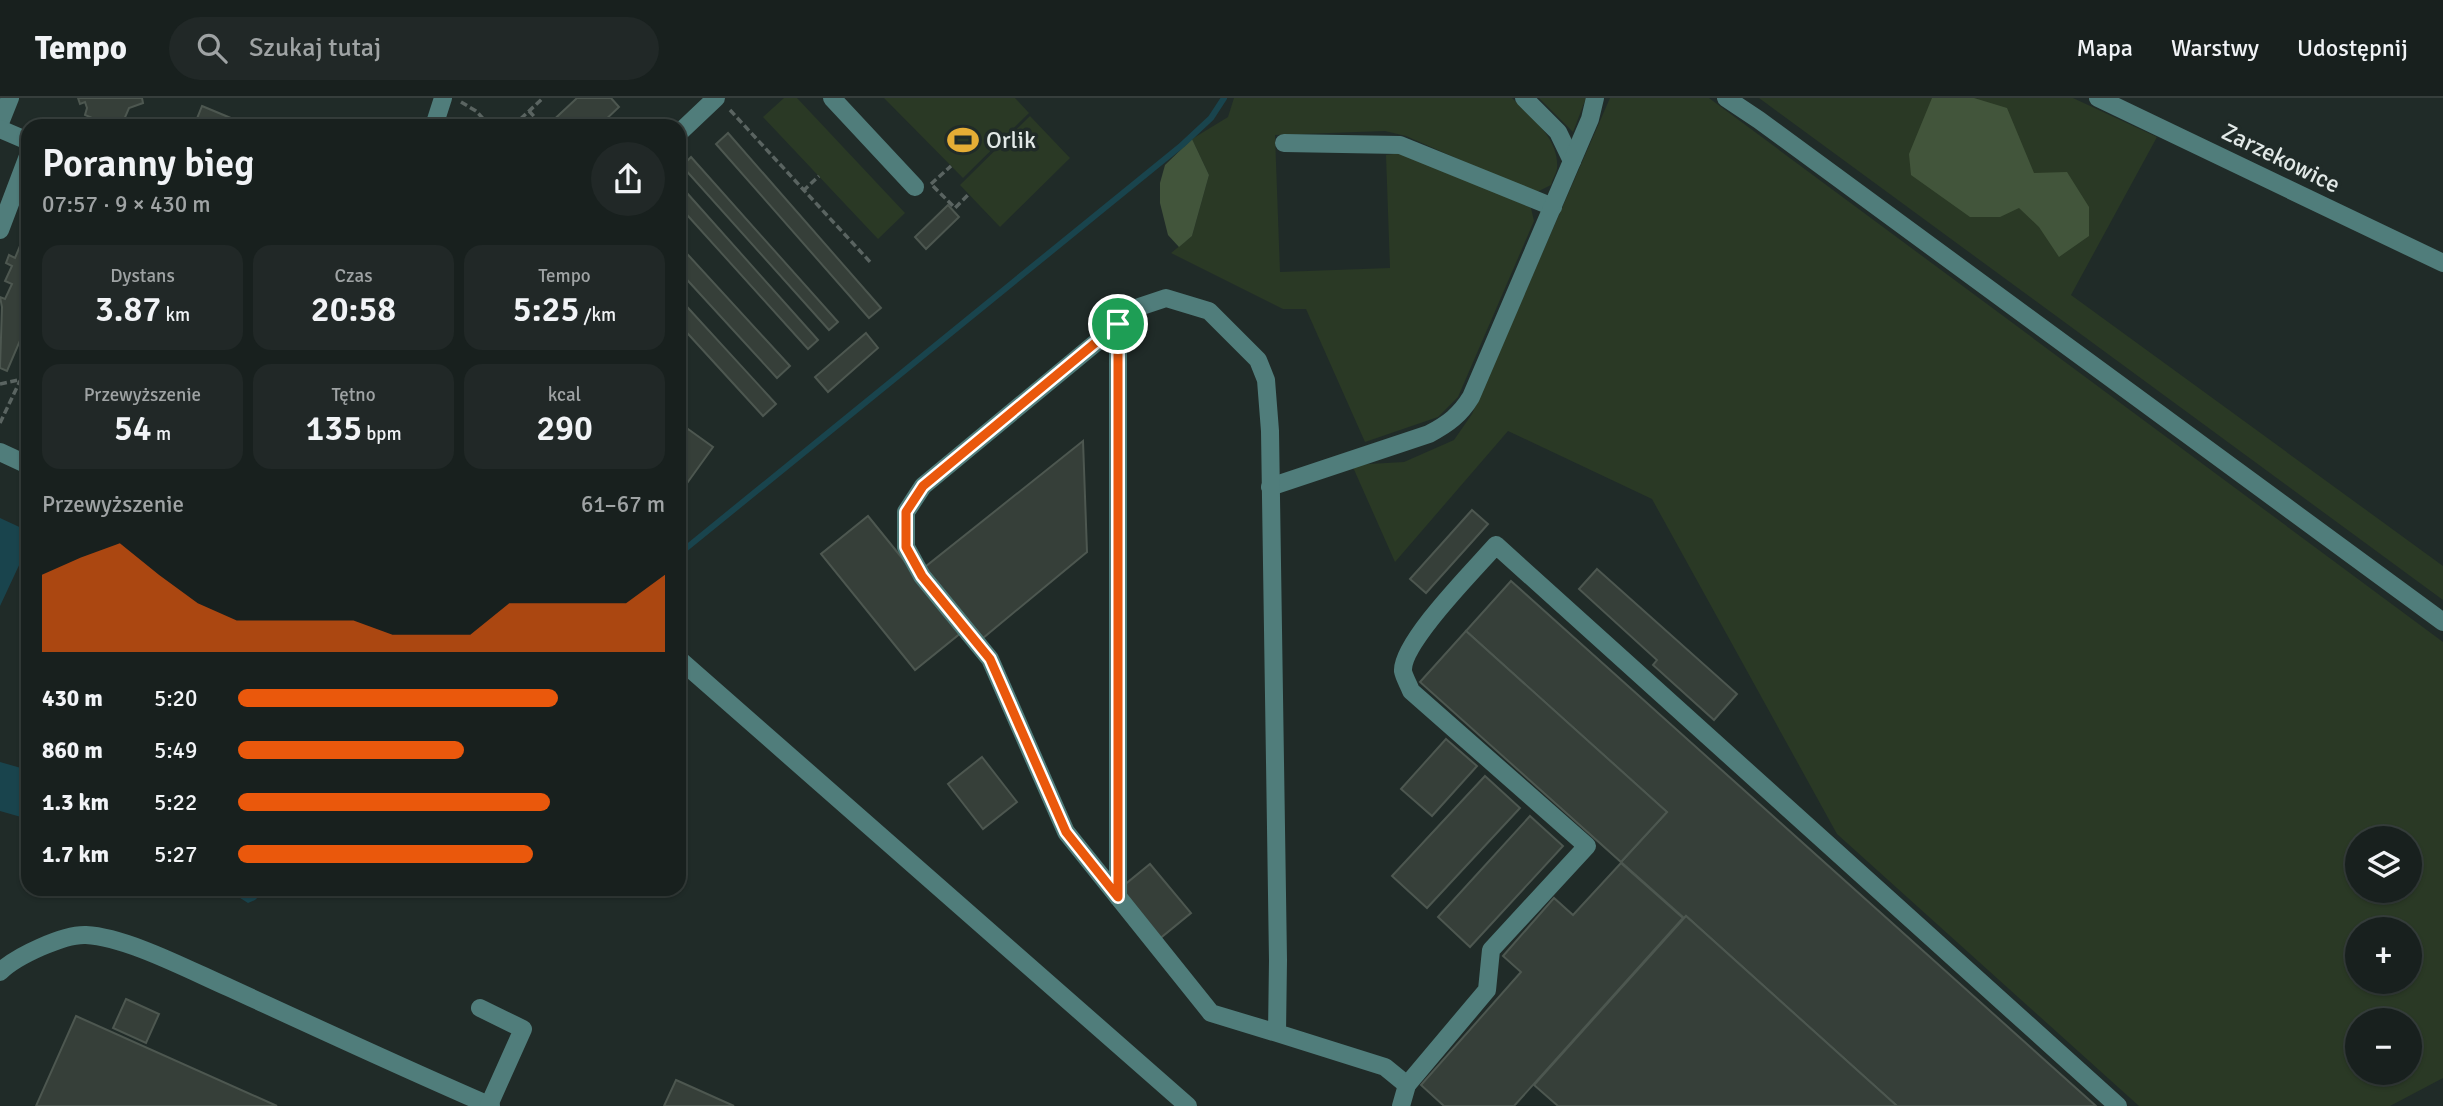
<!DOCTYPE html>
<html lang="pl">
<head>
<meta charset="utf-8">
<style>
  body { margin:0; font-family:Signika,sans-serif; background:#212827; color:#f1f3f6; height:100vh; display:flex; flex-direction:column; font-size:26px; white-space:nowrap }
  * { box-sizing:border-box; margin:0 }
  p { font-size:23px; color:#9fa3a4 }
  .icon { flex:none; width:38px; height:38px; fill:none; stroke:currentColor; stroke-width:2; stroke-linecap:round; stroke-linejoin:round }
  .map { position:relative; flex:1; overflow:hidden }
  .drawer { position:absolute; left:21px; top:21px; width:665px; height:777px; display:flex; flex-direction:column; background:#18201e; border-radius:21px; box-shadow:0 2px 5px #0004,0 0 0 2px #363e3c }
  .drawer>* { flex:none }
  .fabs { position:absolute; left:2345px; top:728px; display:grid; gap:14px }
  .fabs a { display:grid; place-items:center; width:77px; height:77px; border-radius:50%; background:#18201e; box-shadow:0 2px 5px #0004,0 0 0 2px #363e3c; font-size:35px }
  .pin { position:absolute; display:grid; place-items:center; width:60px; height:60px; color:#fff; margin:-30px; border:4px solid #fff; border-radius:50%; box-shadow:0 2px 7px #0007 }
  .round { display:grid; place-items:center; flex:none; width:74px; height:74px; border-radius:37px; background:#212827 }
  .head { display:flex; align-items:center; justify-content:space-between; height:119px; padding:0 21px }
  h1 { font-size:38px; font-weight:600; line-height:52px }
  .metrics { display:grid; grid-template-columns:repeat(3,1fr); gap:10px; height:119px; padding:7px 21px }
  .metrics div { display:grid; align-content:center; border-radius:18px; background:#212827; text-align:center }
  .metrics b { font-size:35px; font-weight:600 }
  .metrics small { font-size:19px; font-weight:400 }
  .metrics p { font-size:19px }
  .chart { height:196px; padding:14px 21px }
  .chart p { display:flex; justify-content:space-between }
  .chart svg { width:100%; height:126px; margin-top:7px; fill:#ea580c; opacity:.7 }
  ul { padding:0 21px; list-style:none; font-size:23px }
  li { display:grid; grid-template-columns:112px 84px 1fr; align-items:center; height:52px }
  li i { height:18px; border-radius:9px; background:#ea580c }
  header { display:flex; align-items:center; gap:42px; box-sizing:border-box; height:98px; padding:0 35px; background:#18201e; border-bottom:2px solid #363e3c }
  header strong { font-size:33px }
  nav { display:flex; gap:38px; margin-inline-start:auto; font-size:24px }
  .search { width:490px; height:63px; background:#212827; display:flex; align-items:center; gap:18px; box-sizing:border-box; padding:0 24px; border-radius:38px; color:#9fa3a4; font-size:26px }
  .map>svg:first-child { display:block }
  .green { fill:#2a3925; fill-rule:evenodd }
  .forest { fill:#42553b }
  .water { fill:#19444d }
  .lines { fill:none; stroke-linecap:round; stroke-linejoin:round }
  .stream { stroke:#19444d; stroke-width:6 }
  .building { fill:#363f39; stroke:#4d5750; stroke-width:2 }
  .path { stroke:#5a6461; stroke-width:3.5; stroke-dasharray:7 3.5; stroke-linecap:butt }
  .minor { stroke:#507d7b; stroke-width:18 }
  .route-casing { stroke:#fff; stroke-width:14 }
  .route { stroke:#ea580c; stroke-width:9 }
  .labels { text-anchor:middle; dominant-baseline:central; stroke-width:7; stroke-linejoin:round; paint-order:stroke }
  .poi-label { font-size:24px; fill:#e2e9e7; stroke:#202b28; text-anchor:start }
  .street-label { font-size:24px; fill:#e2e9e7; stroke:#202b28 }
</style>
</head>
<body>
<header>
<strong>Tempo</strong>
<div class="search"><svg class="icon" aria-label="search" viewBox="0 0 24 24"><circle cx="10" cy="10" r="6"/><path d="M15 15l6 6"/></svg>Szukaj tutaj</div>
<nav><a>Mapa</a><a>Warstwy</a><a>Udostępnij</a></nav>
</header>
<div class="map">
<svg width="2443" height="1008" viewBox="0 0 2443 1008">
  <rect width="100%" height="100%" fill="#202b28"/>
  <g class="green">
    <polygon points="784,0 797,0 905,115 878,141 763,19"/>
    <polygon points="884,0 1015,0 1029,15 963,80"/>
    <path d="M1234,0H1512C1531,19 1560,41 1557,71C1556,76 1552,82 1551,87L1535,95L1406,38L1385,33L1275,37L1280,174L1390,170L1386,57L1407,54L1531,110L1534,123L1458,299L1438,319L1365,344L1306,211H1283L1171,155L1192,138L1209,77L1192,41L1228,19Z"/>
    <polygon points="1539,0 1586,0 1573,34"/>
    <path d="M1610,0H1709L2443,544V980L2390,1008H2139L1837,736L1652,401L1508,333L1395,464L1352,367L1404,364L1454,342L1472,316ZM2357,740H2410V793H2357ZM2357,831H2410V884H2357ZM2357,922H2410V975H2357Z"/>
    <polygon points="1759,0 2073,0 2157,39 2071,197 2443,468 2443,502"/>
    <polygon points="1030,18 1070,60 1000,129 960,87"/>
  </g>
  <g class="forest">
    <polygon points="1932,0 1974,0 2007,10 2034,75 2067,74 2089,109 2089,138 2059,159 2039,129 2019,110 2000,119 1970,119 1911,77 1909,56"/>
    <polygon points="1192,41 1209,77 1192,138 1179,149 1168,137 1160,105 1160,85 1165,67"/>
  </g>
  <g class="water">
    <polygon points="0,420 28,433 28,448 0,508"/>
    <polygon points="0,664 28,672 28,721 0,713"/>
    <polygon points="226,791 267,791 255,802 248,805"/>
  </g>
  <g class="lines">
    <polyline class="stream" points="679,456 1182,47 1211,20 1224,0"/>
  </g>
  <g class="building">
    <polygon points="78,0 142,0 143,5 129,10 123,24 118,22 114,26 106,26 85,17 87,10 85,4 80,6"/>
    <polygon points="577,0 611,0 619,9 599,28 547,28"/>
    <polygon points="202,8 250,28 194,28"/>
    <polygon points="728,35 881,210 869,220 716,46"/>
    <polygon points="691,59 838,224 829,232 682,68"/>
    <polygon points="679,86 818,242 808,251 679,108"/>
    <polygon points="948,107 959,119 926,151 915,139"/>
    <polygon points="25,121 28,122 28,224 7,273 0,270 2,209 0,199 5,201 12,186 5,183 12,168 6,165 9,157 15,160 27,131 22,128"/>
    <polygon points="679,147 790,268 777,280 679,173"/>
    <polygon points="679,200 776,306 763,318 679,226"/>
    <polygon points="866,235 878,250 828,294 815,279"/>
    <polygon points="688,331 713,349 685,388 680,385 679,387 679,345"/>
    <polygon points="1083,343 1087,454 983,540 925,469"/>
    <polygon points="1472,412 1488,426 1426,495 1410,481"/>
    <polygon points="868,418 962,534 915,572 821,456"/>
    <polygon points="1597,471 1737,596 1714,622 1653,567 1657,562 1579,491"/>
    <polygon points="1511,483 2096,1008 1897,1008 1686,818 1684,820 1621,764 1667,714 1466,533"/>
    <polygon points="1466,533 1667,714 1621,764 1420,584"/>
    <polygon points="1446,641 1477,668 1432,718 1401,691"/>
    <polygon points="982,659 1017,704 983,731 948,686"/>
    <polygon points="1485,678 1520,710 1427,810 1392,778"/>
    <polygon points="1530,718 1563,748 1470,849 1438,819"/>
    <polygon points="1621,765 1683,820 1514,1008 1444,1008 1421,987 1521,874 1503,858 1554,800 1573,817"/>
    <polygon points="1150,766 1191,815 1158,842 1117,793"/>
    <polygon points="1686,818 1897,1008 1558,1008 1534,987"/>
    <polygon points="126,901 159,916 146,945 113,930"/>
    <polygon points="76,918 277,1008 36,1008"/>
    <polygon points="676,982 734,1008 664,1008"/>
  </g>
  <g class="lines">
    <g class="path">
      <polyline points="461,4 476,13 490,28"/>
      <polyline points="730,12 872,166"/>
      <polyline points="529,13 542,27"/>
      <polyline points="513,28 543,0"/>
      <polyline points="931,86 951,68"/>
      <polyline points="933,88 955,110 969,96"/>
      <polyline points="803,93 819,78"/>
      <polyline points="0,286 28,280"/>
      <polyline points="0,325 20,283 28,273"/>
    </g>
    <g class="minor">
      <polyline points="832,0 915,89"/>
      <polyline points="1524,0 1558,34 1572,63"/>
      <polyline points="1726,0 1759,22 2443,524"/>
      <polyline points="2098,0 2443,165"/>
      <polyline points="0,25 10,0"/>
      <polyline points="434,28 443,0"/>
      <polyline points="0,31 28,43"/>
      <polyline points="679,35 716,0"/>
      <polyline points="1284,45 1400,47 1553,109"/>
      <polyline points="0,132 28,58"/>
      <polyline points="1118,226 1118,799"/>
      <polyline points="0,354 28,367"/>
      <path d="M1270,389L1429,336C1448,326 1460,317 1471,299L1590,21L1595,0"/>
      <polyline points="679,561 1188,1008"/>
      <path d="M0,874C16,858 64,836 86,837C127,839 191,873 230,890C317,930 403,970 491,1008"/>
      <polyline points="480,910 523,931 489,1007"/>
      <polyline points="1277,935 1211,915 1066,734 990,561 922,478 906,449 906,414 923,388 1139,209 1166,200 1209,213 1258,262 1266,282 1270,333 1278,862 1277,935 1385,969 1407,987"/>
      <path d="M1401,1008L1407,987L1487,892L1491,852L1587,748L1411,593C1409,587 1404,579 1403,573C1401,545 1476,470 1496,447L2118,1008"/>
    </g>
  </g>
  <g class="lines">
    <defs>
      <polygon id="route" points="1118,226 1118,799 1066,734 990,561 922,478 906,449 906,414 923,388"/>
    </defs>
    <use href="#route" class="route-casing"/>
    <use href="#route" class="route"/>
  </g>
  <defs>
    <symbol id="stadium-bare" viewBox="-9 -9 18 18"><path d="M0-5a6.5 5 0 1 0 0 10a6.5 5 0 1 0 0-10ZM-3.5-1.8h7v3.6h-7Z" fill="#e5ad35" stroke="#202b28" stroke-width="2.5" paint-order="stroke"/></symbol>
  </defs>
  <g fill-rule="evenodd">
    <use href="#stadium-bare" x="941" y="20" width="44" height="44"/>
  </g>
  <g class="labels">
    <g class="poi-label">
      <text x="986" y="42">Orlik</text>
    </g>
    <g class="street-label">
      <text transform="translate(2281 60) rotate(26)">Zarzekowice</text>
    </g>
  </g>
</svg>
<div class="fabs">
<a><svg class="icon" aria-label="layers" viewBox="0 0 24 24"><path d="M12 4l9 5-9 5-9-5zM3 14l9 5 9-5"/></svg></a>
<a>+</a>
<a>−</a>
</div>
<div class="pin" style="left:1118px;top:226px;background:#1e9e55"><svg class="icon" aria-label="arrive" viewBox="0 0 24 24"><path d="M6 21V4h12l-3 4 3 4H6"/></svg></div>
<section class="drawer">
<div class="head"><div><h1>Poranny bieg</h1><p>07:57 · 9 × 430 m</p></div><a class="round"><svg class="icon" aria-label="share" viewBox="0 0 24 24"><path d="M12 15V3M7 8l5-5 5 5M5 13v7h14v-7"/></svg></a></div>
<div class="metrics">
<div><p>Dystans</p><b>3.87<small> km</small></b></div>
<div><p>Czas</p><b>20:58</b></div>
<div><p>Tempo</p><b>5:25<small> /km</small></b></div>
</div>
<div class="metrics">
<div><p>Przewyższenie</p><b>54<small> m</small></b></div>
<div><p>Tętno</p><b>135<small> bpm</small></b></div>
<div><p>kcal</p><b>290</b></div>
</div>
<div class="chart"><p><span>Przewyższenie</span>61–67 m</p>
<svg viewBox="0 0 160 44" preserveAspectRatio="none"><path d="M0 44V17L10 11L20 6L30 17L40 27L50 33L60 33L70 33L80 33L90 38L100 38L110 38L120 27L130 27L140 27L150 27L160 17V44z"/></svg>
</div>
<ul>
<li><b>430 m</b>5:20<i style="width:75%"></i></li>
<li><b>860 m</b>5:49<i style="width:53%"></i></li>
<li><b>1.3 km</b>5:22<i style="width:73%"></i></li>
<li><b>1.7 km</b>5:27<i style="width:69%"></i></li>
</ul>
</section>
</div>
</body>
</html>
